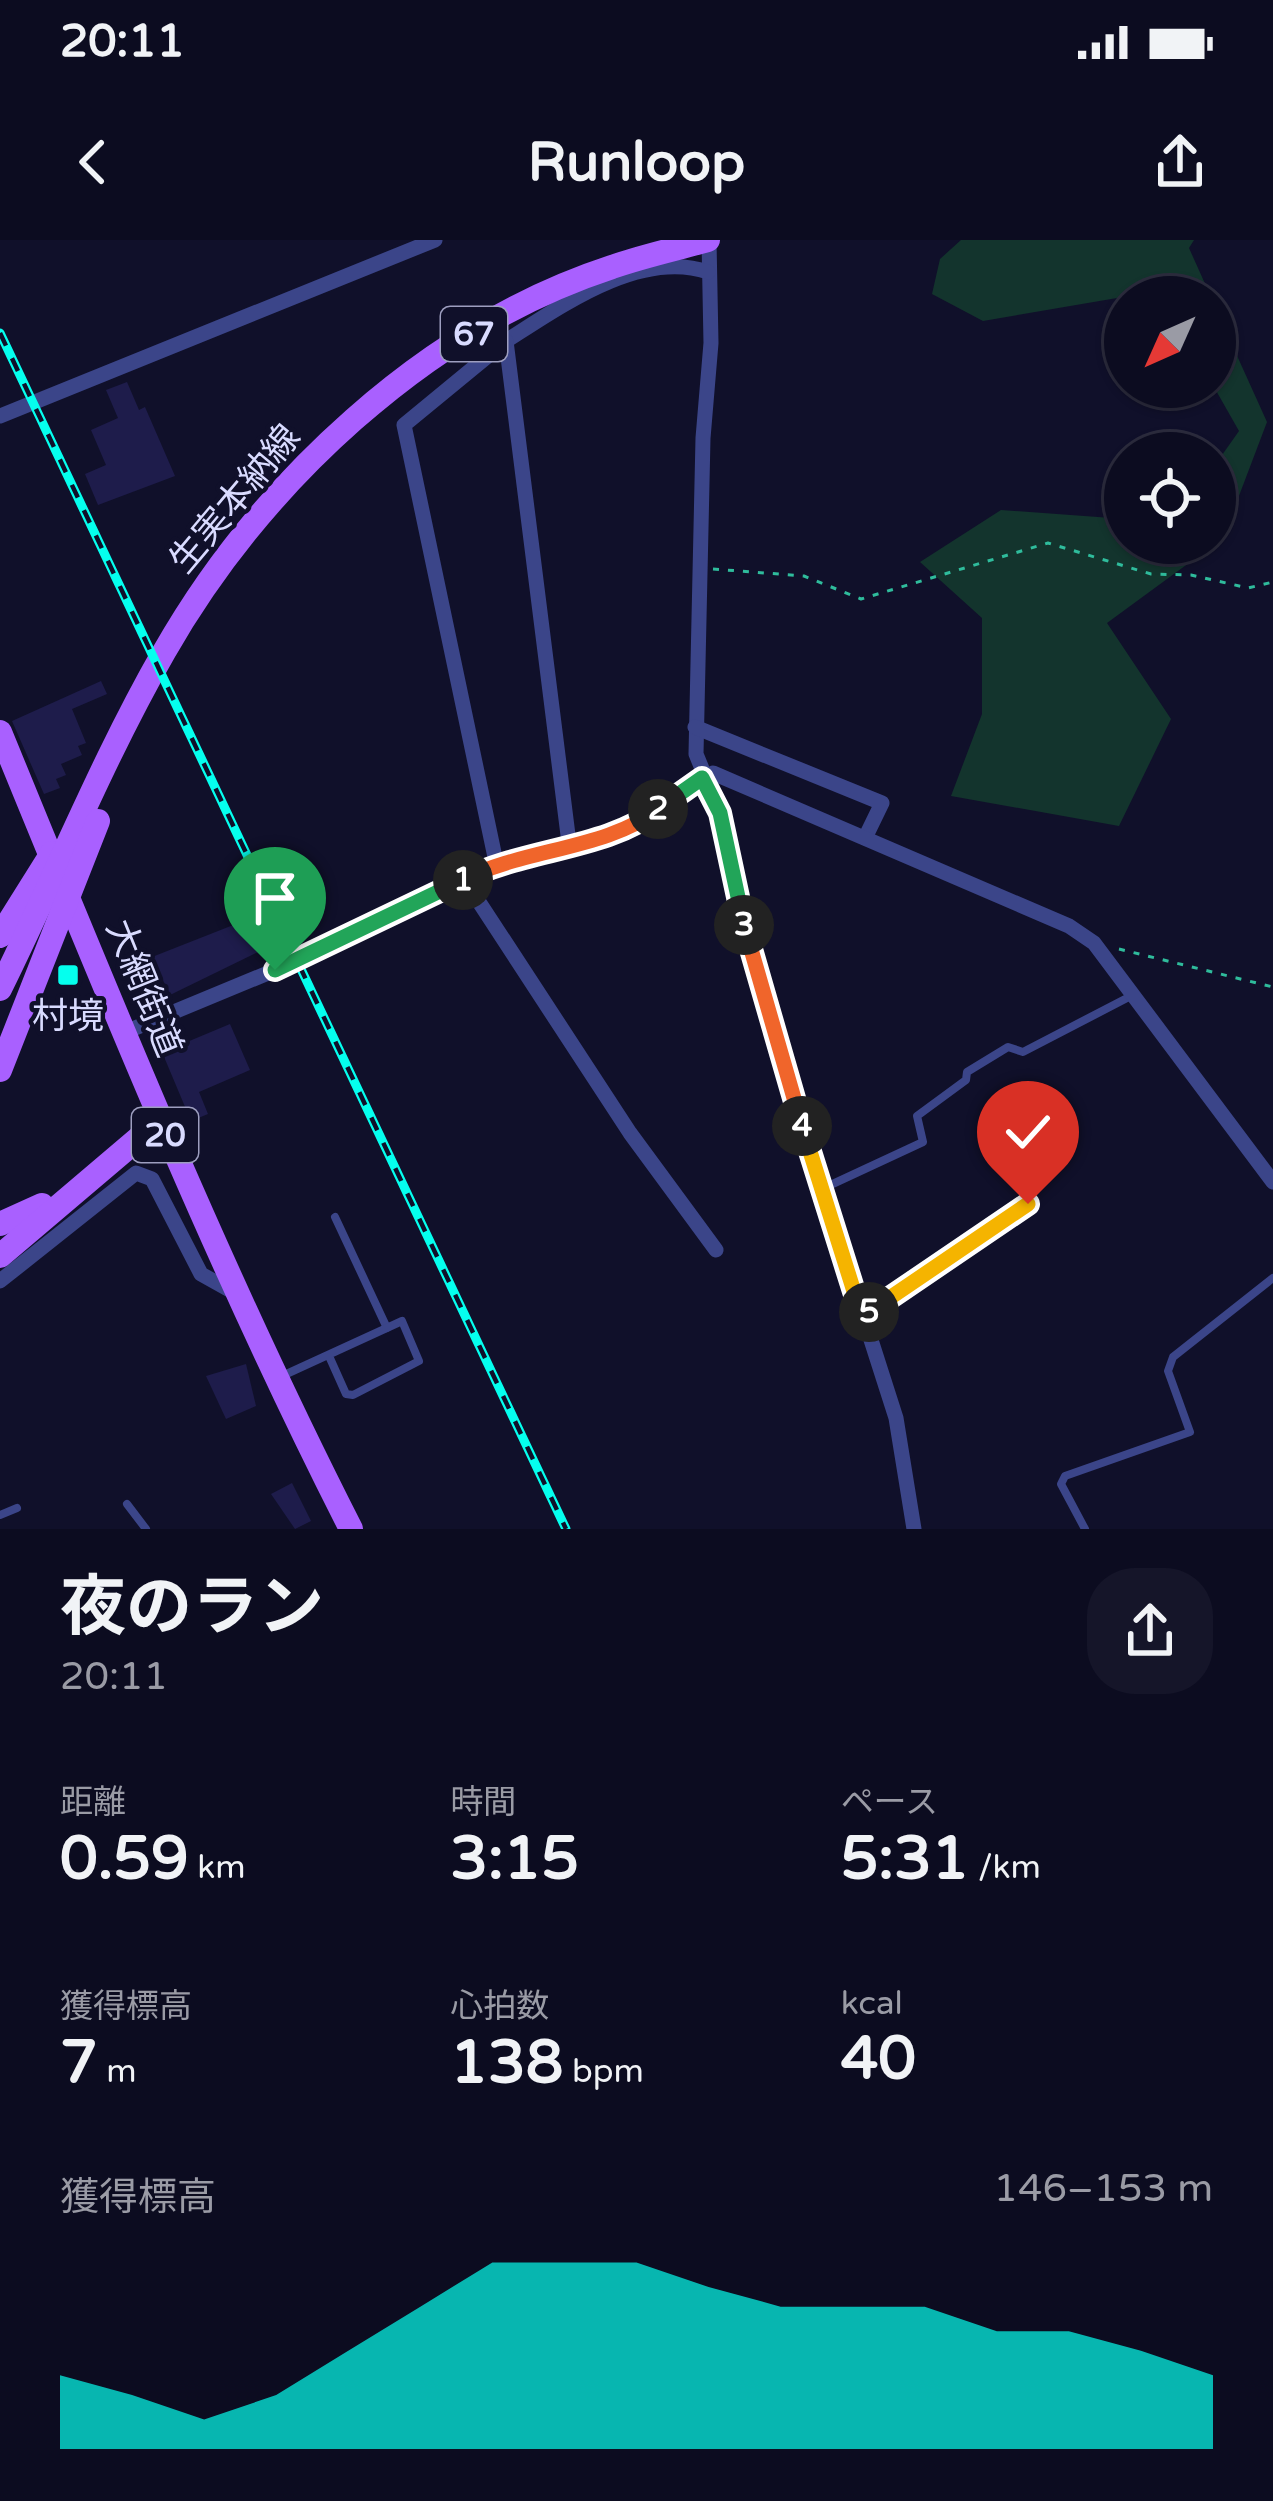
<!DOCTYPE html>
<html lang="ja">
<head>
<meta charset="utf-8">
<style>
  body { margin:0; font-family:"Varela Round","Noto Sans JP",sans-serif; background:#151529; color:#f1f3f6; height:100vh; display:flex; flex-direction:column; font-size:45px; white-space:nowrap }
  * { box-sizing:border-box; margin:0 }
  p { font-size:39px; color:#9a9ba5 }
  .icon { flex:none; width:66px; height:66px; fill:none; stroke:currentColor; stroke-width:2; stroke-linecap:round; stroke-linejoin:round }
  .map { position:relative; height:1289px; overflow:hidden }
  .panel { display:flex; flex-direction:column; background:#0c0c20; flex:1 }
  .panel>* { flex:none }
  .needle { width:78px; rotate:225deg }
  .fabs { position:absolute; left:1104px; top:36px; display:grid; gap:24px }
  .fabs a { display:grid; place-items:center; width:132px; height:132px; border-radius:50%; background:#0c0c20; box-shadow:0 3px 9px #0004,0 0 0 3px #2c2c3e; font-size:60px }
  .pin { position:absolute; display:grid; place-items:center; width:102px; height:102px; color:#fff; margin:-123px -51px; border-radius:50% 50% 50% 0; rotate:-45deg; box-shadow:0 0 12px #0007 }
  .pin .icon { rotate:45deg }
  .km { position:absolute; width:60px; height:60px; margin:-30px; border-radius:50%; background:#222; color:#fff; font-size:33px; line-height:60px; text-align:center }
  .round { display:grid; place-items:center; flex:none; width:126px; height:126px; border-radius:48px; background:#151529 }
  .summary { display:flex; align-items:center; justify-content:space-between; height:204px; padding:0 60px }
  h1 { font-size:66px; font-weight:700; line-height:90px }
  .stats { display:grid; grid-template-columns:repeat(3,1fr); gap:18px; height:204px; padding:12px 60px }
  .stats div { display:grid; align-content:center }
  .stats b { font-size:60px; font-weight:700 }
  .stats small { font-size:33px; font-weight:400 }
  .stats p { font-size:33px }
  .chart { height:336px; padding:24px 60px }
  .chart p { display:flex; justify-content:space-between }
  .chart svg { width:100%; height:216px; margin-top:12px; fill:#05ffee; opacity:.7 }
  .status { display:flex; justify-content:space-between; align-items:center; height:84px; padding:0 60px; background:#0c0c20; direction:ltr }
  .status svg { height:33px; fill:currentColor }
  header { display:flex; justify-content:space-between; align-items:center; height:156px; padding:0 60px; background:#0c0c20; font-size:54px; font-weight:700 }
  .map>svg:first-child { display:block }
  .green { fill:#13342d }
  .building { fill:#1e1c4b }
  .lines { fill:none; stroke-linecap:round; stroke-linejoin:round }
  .path { stroke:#2fbc9c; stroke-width:3; stroke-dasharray:6 9; stroke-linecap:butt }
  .service { stroke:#3b4589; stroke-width:8 }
  .minor { stroke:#3b4589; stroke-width:15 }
  .primary { stroke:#a960ff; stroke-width:24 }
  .rail-casing { stroke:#05ffee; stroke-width:9 }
  .rail { stroke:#10102a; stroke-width:4.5; stroke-dasharray:14; stroke-linecap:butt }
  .split-1-casing { stroke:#fff; stroke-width:24 }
  .split-2-casing { stroke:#fff; stroke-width:24 }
  .split-3-casing { stroke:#fff; stroke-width:24 }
  .split-4-casing { stroke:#fff; stroke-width:24 }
  .split-5-casing { stroke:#fff; stroke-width:24 }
  .split-6-casing { stroke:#fff; stroke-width:24 }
  .split-1 { stroke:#22a559; stroke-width:15 }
  .split-2 { stroke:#f0652b; stroke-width:15 }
  .split-3 { stroke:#22a559; stroke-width:15 }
  .split-4 { stroke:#f0652b; stroke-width:15 }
  .split-5 { stroke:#f5b400; stroke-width:15 }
  .split-6 { stroke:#f5b400; stroke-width:15 }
  .poi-dot { fill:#05ffee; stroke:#10102a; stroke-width:4.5 }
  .labels { text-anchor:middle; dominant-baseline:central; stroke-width:9; stroke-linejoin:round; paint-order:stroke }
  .shield { fill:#10102a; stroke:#9d9ebf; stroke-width:3 }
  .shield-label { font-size:33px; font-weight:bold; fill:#d9dbff }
  .street-label { font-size:36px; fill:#d9dbff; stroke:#10102a }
  .poi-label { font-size:36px; fill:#d9dbff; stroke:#10102a }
</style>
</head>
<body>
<div class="status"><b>20:11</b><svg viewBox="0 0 49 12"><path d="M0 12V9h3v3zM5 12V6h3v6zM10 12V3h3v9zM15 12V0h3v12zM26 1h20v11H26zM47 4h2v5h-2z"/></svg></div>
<header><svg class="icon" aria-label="back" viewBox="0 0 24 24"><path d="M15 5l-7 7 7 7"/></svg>Runloop<svg class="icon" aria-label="share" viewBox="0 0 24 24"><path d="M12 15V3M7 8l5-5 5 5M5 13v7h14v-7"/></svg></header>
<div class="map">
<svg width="1273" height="1289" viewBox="0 0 1273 1289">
  <rect width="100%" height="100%" fill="#10102a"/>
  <g class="green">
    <polygon points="961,0 1194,0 1189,8 1211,57 1162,57 1158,51 983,81 932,54 940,19"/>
    <polygon points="1215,67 1267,182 1223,298 1107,383 1171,479 1119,586 951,556 982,474 982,378 920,322 1001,270 1125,279 1125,303 1215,303 1215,225 1239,191 1214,147"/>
  </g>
  <g class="building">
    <polygon points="127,142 139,170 145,167 175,236 98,265 85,234 106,225 91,190 118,178 106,150"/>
    <polygon points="101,441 107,454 72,469 86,503 78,506 82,515 61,524 66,535 56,539 60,548 44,554 12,481"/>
    <polygon points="246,680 260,711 170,755 152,717"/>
    <polygon points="230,784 250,830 199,852 208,874 191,881 154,793 167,788 175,807"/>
    <polygon points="246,1124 256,1166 226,1179 206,1136"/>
    <polygon points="292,1243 311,1281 295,1289 271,1254"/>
  </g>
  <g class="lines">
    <g class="path">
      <polyline points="713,329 804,336 861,359 1048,303 1151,334 1191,335 1248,348 1273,342"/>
      <polyline points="1119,709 1273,747"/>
    </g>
    <g class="service">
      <polyline points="824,948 923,902 917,876 966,840 967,832 1008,807 1023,812 1129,757"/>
      <polyline points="335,977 387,1088"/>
      <polyline points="863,1076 1028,964"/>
      <polyline points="282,1136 402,1081 419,1121 353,1155 346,1154 329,1116"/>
      <polyline points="127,1264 146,1289"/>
      <polyline points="0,1275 17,1268"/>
      <polyline points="1085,1289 1061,1244 1065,1236 1190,1192 1168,1131 1173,1117 1273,1038"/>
    </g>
    <g class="minor">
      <polyline points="709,0 711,103 703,198 696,514 720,573 768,778 896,1178 914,1289"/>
      <polyline points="0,176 435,0"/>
      <polyline points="695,487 882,563 865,598"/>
      <path d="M569,603L506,101C561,66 640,9 708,32"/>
      <polyline points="496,622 404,185 506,101"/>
      <polyline points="123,793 297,721 464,639"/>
      <polyline points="716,1010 630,893 464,639 496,622 625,589 713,533 1069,686 1094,703 1273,942"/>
      <polyline points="0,1041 136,933 152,939 201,1034 235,1053"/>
    </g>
    <g class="primary">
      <path d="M0,492C110,761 219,1030 351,1289"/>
      <polyline points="0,696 52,613"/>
      <path d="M0,749C55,638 102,520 164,412C260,244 425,88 612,27C643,16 676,9 708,0"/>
      <polyline points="0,830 98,581"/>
      <polyline points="0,984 42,965"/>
      <polyline points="0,1016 159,881"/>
    </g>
    <defs>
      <polyline id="rail" points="0,93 566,1289"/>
    </defs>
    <use href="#rail" class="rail-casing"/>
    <use href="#rail" class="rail"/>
  </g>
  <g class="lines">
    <defs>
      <polyline id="split-1" points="275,730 463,640"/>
      <path id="split-2" d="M463,640C522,609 609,609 658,569"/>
      <polyline id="split-3" points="658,569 702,538 720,573 744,685"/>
      <polyline id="split-4" points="744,685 802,886"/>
      <polyline id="split-5" points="802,886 862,1077 869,1072"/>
      <polyline id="split-6" points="869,1072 1028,964"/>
    </defs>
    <use href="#split-1" class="split-1-casing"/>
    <use href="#split-2" class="split-2-casing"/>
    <use href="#split-3" class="split-3-casing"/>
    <use href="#split-4" class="split-4-casing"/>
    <use href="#split-5" class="split-5-casing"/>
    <use href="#split-6" class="split-6-casing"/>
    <use href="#split-1" class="split-1"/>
    <use href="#split-2" class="split-2"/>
    <use href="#split-3" class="split-3"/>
    <use href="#split-4" class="split-4"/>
    <use href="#split-5" class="split-5"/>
    <use href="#split-6" class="split-6"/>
  </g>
  <rect class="poi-dot" x="56" y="723" width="24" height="24" rx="6"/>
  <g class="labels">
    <g class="shield">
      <rect x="441" y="67" width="66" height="54" rx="9"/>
      <rect x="132" y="868" width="66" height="54" rx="9"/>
    </g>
    <g class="shield-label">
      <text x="474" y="94">67</text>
      <text x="165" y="895">20</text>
    </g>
    <g class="street-label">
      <text transform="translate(235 259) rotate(-50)">生実本納線</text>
      <text transform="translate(144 748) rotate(68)">大網街道</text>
    </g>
    <g class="poi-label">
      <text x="68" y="776">村境</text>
    </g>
  </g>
</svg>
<div class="fabs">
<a><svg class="needle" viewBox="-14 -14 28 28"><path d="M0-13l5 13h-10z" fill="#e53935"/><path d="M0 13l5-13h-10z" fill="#9a9ba5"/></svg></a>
<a><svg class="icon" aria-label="locate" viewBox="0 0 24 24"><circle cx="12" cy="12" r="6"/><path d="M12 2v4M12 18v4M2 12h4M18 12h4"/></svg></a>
</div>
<div class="pin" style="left:275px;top:730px;background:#1e9e55"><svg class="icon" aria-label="arrive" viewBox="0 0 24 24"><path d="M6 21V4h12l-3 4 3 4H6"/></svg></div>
<div class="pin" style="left:1028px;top:964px;background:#d93025"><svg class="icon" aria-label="check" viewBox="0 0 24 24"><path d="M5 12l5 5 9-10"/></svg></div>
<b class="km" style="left:463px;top:640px">1</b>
<b class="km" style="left:658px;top:569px">2</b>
<b class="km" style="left:744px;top:685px">3</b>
<b class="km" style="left:802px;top:886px">4</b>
<b class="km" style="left:869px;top:1072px">5</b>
</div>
<section class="panel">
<div class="summary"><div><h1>夜のラン</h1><p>20:11</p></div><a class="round"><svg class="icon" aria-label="share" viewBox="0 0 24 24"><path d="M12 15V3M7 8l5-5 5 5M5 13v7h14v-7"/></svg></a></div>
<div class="stats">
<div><p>距離</p><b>0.59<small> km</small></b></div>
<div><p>時間</p><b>3:15</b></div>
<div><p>ペース</p><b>5:31<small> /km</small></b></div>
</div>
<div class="stats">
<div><p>獲得標高</p><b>7<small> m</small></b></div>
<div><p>心拍数</p><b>138<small> bpm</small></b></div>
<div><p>kcal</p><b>40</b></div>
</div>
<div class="chart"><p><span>獲得標高</span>146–153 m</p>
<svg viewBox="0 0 160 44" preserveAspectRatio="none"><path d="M0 44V29L10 33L20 38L30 33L40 24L50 15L60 6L70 6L80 6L90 11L100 15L110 15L120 15L130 20L140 20L150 24L160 29V44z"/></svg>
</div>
</section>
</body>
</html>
